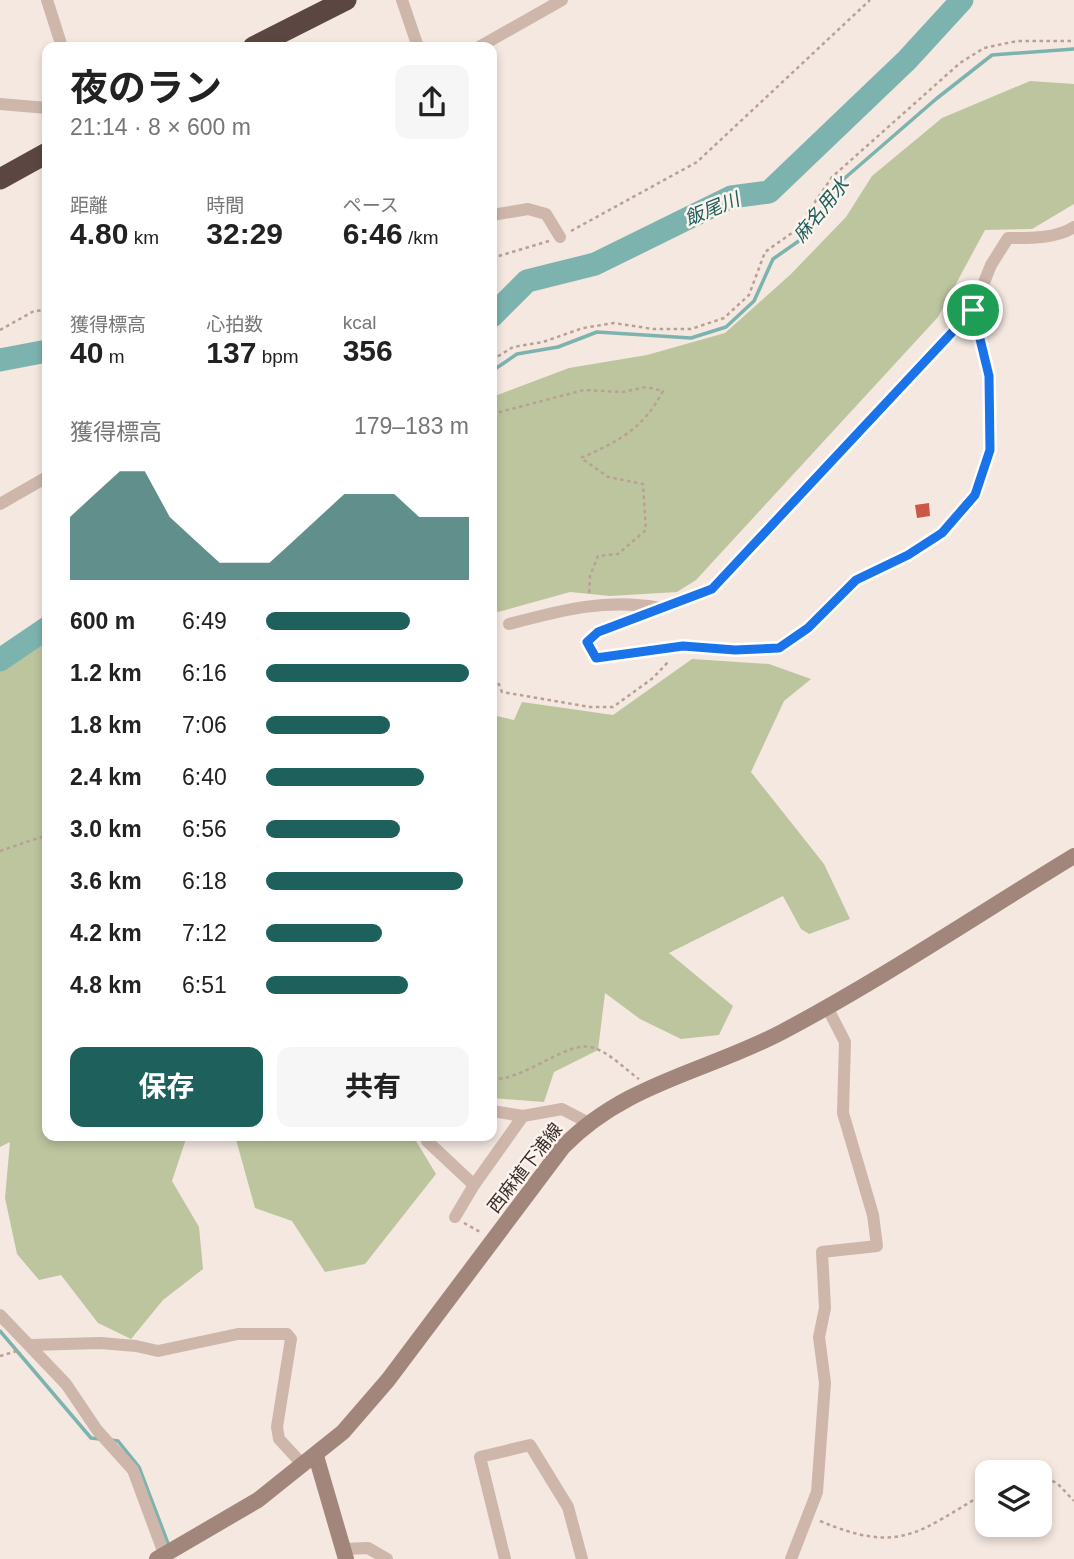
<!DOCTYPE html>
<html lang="ja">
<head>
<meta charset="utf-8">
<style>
  body { margin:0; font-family:Arial,"Noto Sans JP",sans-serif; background:#f6f6f6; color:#222; height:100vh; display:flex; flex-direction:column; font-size:26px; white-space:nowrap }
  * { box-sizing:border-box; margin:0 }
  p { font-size:23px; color:#767676 }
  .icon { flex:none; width:38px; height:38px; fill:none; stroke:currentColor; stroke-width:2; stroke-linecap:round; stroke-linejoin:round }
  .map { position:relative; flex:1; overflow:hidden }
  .sheet { position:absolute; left:42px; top:42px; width:455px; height:1099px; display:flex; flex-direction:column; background:#fff; border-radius:14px; box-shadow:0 4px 10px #0003 }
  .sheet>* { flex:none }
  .buttons { position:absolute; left:975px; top:1460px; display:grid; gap:14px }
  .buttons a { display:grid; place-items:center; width:77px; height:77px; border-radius:14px; background:#fff; box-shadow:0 4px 10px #0003; font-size:35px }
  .pin { position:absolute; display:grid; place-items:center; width:60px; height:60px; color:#fff; margin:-30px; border:4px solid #fff; border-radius:50%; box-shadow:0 2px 7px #0007 }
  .round { display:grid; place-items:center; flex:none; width:74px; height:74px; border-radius:14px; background:#f6f6f6 }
  .headline { display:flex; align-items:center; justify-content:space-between; height:119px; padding:0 28px }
  h1 { font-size:38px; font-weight:700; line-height:52px }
  .figures { display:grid; grid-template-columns:repeat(3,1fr); gap:10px; height:119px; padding:7px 28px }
  .figures div { display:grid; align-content:center }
  .figures b { font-size:30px; font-weight:700 }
  .figures small { font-size:19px; font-weight:400 }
  .figures p { font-size:19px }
  .chart { height:196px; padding:14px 28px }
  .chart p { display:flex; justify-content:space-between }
  .chart svg { width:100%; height:126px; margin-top:7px; fill:#1d605c; opacity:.7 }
  .action { display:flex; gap:14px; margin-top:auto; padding:14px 28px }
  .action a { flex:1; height:80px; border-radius:14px; background:#1d605c; color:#fff; font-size:28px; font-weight:700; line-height:80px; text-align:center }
  .action a+a { background:#f6f6f6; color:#222 }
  ul { padding:0 28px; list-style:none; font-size:23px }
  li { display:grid; grid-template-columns:112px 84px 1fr; align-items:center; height:52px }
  li i { height:18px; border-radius:9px; background:#1d605c }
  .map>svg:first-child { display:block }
  .green { fill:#bcc59e }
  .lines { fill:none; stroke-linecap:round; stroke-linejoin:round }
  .stream { stroke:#7db3af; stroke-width:3.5 }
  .river { stroke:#7db3af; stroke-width:23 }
  .building { fill:#cc5746 }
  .path { stroke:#baa094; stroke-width:2.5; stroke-dasharray:3.5 3.5; stroke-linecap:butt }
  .street { stroke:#ceb6aa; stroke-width:12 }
  .secondary { stroke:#a2857b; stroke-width:16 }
  .highway { stroke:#5c4641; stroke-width:21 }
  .route-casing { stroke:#fff; stroke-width:14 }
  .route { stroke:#1a73e8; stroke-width:9 }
  .labels { text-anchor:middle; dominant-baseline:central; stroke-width:5; stroke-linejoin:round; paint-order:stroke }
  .street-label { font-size:18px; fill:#3b2d2a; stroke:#fbf3ed }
  .water-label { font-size:19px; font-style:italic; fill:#1d605c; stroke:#fbf3ed }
</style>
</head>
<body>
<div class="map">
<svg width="1074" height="1559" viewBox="0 0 1074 1559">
  <rect width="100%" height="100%" fill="#f4e8e0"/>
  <g class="green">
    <polygon points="1030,81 1074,84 1074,204 1032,229 985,230 938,317 696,580 677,592 610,596 570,592 498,612 492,606 492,397 569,368 647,355 725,333 791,274 846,217 872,176 942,118"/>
    <polygon points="47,638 47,1136 187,1136 172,1181 199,1227 203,1269 163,1300 131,1339 98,1323 61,1275 39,1280 17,1254 5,1198 10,1142 0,1147 0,669"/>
    <polygon points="692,659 769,664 811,679 784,701 751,772 824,864 850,919 809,934 801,929 783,896 669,953 733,1006 719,1035 681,1039 640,1019 605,993 598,1050 554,1072 544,1102 492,1098 492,715 514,720 522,702 613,715"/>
    <polygon points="235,1136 413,1136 436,1174 365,1264 325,1272 292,1221 255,1208"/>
  </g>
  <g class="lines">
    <g class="stream">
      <polyline points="492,371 517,354 558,347 597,332 691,338 726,327 754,301 773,259 803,238 838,184 936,99 992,55 1074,49"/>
      <polyline points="0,1331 91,1438 100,1439"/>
      <polyline points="111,1440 118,1441 139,1467 169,1546"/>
    </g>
    <g class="river">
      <polyline points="492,316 527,281 595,264 731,197 769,192 907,60 962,0"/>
      <polyline points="0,360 47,351"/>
      <polyline points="0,660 47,628"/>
    </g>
  </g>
  <polygon class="building" points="929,503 930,516 917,518 915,505"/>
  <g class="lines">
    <g class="path">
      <polyline points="571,231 697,162 870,0"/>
      <polyline points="492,258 549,241"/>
      <polyline points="0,330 34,311 47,310"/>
      <polyline points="492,360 513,347 543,342 583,328 614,323 653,329 691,329 724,318 749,295 765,252 796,230 832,177 960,63 984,48 1017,41 1074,41"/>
      <path d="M492,414L584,390L623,392L646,387L663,391C643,429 619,441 581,458L608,477L643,484L646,530L618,554L598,556L590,576L589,596"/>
      <polyline points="492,683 498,682 502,692 590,707 613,707 653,678 669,661"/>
      <polyline points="0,851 47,835"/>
      <polyline points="492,880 492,936"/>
      <path d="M492,1079C525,1081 569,1038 594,1048C610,1053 626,1070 639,1079"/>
      <polyline points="464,1223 482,1233"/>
      <polyline points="0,1356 17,1351"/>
      <polyline points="1030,1472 1035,1472"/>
      <polyline points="1040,1474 1058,1484 1074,1501"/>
      <path d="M820,1521C901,1555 918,1532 987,1492"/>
    </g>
    <g class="street">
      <polyline points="47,0 62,47"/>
      <polyline points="402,0 418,47"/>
      <polyline points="479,47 562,0"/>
      <polyline points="0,104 47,108"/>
      <polyline points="492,215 528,209 546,214 560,237"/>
      <path d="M973,310L712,589L598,632L587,642L596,658L683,646L735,650L779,648L808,628L856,580L908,555L942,533L975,495L990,450L989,376L973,310L991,265L1008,238C1028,238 1056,239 1074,227"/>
      <polyline points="0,504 47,477"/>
      <path d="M509,624C562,610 606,598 660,608"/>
      <polyline points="492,1111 523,1116 562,1109 587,1122"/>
      <polyline points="431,1136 427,1141 474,1185 523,1116"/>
      <polyline points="455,1217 474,1185"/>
      <polyline points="0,1315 66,1384 97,1430 133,1470 166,1559"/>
      <polyline points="30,1345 100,1343 136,1346 158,1351 238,1334 287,1334 291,1339 277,1427 279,1439 303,1465"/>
      <polyline points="344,1549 368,1548 387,1559"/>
      <polyline points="505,1559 480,1457 530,1445 568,1507 582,1559"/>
      <polyline points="791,1559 817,1492 825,1383 819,1337 825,1308 822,1252 877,1246 873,1215 843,1113 845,1042 827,1007"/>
    </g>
    <g class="secondary">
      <polyline points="316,1456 346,1559"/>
      <path d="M157,1559L258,1500L343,1432L388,1380L563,1147C625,1083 706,1072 782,1032C882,979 977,915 1074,856"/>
    </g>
    <g class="highway">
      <polyline points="253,47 346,0"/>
      <polyline points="0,179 47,153"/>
    </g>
  </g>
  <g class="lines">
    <defs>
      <polygon id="route" points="973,310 989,376 990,450 975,495 942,533 908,555 856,580 808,628 779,648 735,650 683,646 596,658 587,642 598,632 712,589"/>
    </defs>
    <use href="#route" class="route-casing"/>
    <use href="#route" class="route"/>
  </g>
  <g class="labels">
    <g class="street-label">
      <text transform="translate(525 1168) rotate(-52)">西麻植下浦線</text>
    </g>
    <g class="water-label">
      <text transform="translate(712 209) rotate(-22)">飯尾川</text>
      <text transform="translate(821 210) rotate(-51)">麻名用水</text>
    </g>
  </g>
</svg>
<div class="buttons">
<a><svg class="icon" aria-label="layers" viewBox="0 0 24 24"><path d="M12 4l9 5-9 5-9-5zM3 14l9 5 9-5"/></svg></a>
</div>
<div class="pin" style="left:973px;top:310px;background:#1e9e55"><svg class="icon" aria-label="arrive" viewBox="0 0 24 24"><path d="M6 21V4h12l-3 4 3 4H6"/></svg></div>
<section class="sheet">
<div class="headline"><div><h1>夜のラン</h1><p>21:14 · 8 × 600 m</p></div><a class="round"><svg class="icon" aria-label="share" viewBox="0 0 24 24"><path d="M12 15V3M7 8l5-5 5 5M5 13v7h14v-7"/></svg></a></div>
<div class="figures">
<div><p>距離</p><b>4.80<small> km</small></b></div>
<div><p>時間</p><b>32:29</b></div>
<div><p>ペース</p><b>6:46<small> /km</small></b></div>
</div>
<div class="figures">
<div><p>獲得標高</p><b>40<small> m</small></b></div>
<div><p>心拍数</p><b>137<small> bpm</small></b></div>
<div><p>kcal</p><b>356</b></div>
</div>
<div class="chart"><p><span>獲得標高</span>179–183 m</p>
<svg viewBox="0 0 160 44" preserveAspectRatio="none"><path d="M0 44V22L10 14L20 6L30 6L40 22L50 30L60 38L70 38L80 38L90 30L100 22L110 14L120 14L130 14L140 22L150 22L160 22V44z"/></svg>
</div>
<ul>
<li><b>600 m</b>6:49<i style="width:71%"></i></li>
<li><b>1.2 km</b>6:16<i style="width:100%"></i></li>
<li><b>1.8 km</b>7:06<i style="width:61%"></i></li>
<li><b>2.4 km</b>6:40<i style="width:78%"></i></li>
<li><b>3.0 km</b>6:56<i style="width:66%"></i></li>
<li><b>3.6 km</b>6:18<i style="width:97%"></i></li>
<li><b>4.2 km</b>7:12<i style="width:57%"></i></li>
<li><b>4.8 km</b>6:51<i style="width:70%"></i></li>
</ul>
<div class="action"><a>保存</a><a>共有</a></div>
</section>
</div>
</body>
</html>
